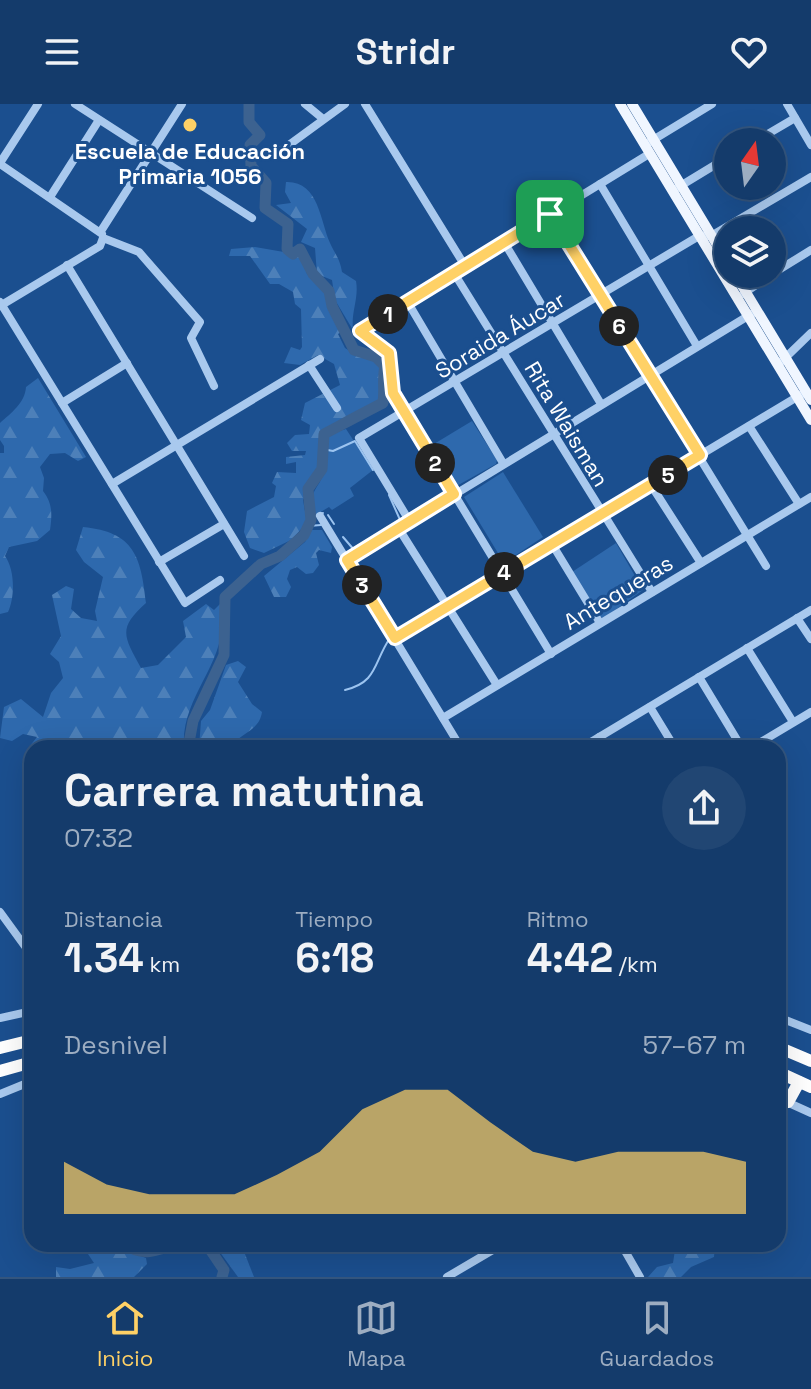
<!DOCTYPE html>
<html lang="es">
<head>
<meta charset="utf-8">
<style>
  body { margin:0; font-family:"Space Grotesk",sans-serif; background:#214673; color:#f1f3f6; height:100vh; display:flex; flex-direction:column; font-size:30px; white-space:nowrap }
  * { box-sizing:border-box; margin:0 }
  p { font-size:26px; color:#9dadc1 }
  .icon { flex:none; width:44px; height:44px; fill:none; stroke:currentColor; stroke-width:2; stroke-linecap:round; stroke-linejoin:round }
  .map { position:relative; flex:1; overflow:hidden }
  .drawer { position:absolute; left:24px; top:636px; width:762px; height:512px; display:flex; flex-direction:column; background:#143b6b; border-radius:24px; box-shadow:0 8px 32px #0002,0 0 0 2px #33557e }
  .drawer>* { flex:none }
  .needle { width:52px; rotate:14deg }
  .controls { position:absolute; left:714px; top:24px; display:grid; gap:16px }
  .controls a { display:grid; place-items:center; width:72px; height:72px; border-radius:50%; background:#143b6b; box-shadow:0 8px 32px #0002,0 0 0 2px #33557e; font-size:40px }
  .pin { position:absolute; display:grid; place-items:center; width:68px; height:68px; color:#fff; margin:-34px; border-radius:16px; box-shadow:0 4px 12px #0006 }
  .km { position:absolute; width:40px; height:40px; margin:-20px; border-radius:50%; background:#222; color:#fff; font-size:22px; line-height:40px; text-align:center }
  .round { display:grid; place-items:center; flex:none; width:84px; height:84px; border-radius:42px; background:#214673 }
  .headline { display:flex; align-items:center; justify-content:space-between; height:136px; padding:0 40px }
  h1 { font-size:44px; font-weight:600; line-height:60px }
  .stats { display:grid; grid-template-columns:repeat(3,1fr); gap:12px; height:136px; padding:8px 40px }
  .stats div { display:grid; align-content:center }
  .stats b { font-size:40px; font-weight:600 }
  .stats small { font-size:22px; font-weight:400 }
  .stats p { font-size:22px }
  .chart { height:224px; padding:16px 40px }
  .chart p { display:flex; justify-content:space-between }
  .chart svg { width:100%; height:144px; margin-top:8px; fill:#ffd166; opacity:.7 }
  header { display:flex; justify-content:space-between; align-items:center; height:104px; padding:0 40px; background:#143b6b; font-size:36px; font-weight:600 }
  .tabs { display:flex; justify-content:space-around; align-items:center; height:112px; border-top:2px solid #33557e; background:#143b6b; font-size:22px; color:#9dadc1 }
  .tabs a { display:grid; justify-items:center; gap:4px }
  .tabs .active { color:#ffd166 }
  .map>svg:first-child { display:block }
  .forest { fill:url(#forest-firs) }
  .park { fill:#2e69ad }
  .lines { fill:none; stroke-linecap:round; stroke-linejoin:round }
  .stream { stroke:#9cc4f0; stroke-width:2 }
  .river { stroke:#3c6290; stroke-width:11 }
  .minor { stroke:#a9c9ee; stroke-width:8 }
  .major { stroke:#f0f6ff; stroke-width:10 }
  .highway { stroke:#fff; stroke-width:12 }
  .route-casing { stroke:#fff; stroke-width:16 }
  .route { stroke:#ffd166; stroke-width:10 }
  .poi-dot { fill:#ffd166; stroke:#1b4f8f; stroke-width:3 }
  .labels { text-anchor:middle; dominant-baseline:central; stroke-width:6; stroke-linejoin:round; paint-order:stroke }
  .poi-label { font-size:22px; font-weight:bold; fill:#fff; stroke:#1b4f8f }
  .street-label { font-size:22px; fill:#fff; stroke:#1b4f8f }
</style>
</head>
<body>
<header><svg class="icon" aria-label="menu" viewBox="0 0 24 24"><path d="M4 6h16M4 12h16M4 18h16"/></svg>Stridr<svg class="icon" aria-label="heart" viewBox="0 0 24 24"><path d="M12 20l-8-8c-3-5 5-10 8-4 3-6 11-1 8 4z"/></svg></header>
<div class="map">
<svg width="811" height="1173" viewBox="0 0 811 1173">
  <defs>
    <pattern id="forest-firs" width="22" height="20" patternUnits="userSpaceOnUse" patternTransform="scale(2)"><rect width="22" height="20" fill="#2e69ad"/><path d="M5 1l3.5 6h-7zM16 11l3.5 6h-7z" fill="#4d80b9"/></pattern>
  </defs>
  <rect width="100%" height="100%" fill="#1b4f8f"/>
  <g class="forest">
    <path d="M286,78C319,77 320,117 330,139C335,150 340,155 342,168L356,177C359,195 351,207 353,226L335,196L332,176L317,170L315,144L301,138L307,125L276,101L291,99L285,88Z"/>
    <path d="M255,143L301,151L307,170L326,187L344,226L338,230L345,244C354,251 369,250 377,257C380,259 382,291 383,297L321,330V359L303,396L307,419L291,436L264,449L250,444L244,428L247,407L274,393L276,382L272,379L277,368L296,369V358L286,360V353L305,351L306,347H292L287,339L295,331L309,330L310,321L301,316L305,299L340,281L334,260L318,251L300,261L284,259L291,243L300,246L302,243L301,205L295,200L293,188L279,180H270L250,152H229L231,145Z"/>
    <path d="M38,274L86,353L78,357L65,349L50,350L40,363L44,374L43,387C53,400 52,411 50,426L37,437L9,443L5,452C15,466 15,493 8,508L0,510V349H4V342L0,336V319C11,309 25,299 26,283Z"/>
    <path d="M83,423C134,428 141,452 146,499C117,525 124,532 141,564L158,561L186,533L183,517L206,500L214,506L221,499C232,558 180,589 184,644H32V678L23,662L26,647L37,633L23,630L12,637L0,634L4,603L21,595L43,613L51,589L63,574L59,558L50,550L61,532L52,491L66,482L74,485L71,505L81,514L97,517L95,507L103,473L84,458L76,446Z"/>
    <polygon points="312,426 322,426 332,443 331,449 319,446 316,449 319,461 313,469 306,470 297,463 290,466 287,475 291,483 286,493 274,493 264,472 305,438"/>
    <path d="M238,557L246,563L238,578L252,600L262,608C259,628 240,628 230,644H199L201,617L210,606L226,561Z"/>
    <polygon points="74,1140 119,1140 119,1144 146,1154 147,1160 134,1173 56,1173 56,1163 70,1165 94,1159 88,1150"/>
    <polygon points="214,1140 241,1140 254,1173 238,1173"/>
    <polygon points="689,1140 715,1140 714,1153 691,1163 681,1173 648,1173 657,1163 673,1159 675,1146"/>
  </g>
  <g class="park">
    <polygon points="472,317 497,356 496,360 453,384 429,343"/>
    <path d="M346,325L373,366L350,384L354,392L332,406L329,403L314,412C307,384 321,385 325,364C327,353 325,341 326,331Z"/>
    <polygon points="503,368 543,433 504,459 464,393"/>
    <polygon points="616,439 643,486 604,514 599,513 572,468"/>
  </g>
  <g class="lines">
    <g class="stream">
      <polyline points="322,345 333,347 355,337 373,366"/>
      <polyline points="389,391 401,418"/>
      <polyline points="328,411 334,420"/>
      <polyline points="311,414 323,409"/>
      <polyline points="308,422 321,421"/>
      <polyline points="343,433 355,447"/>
      <path d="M345,586C378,578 373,559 390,534"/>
      <polyline points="451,635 456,644"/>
    </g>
    <g class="river">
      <path d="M188,644L193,617L224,551L225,493L261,460L280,452L304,431L311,416L308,385L322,365L324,330C343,320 363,309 383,299C385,286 382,275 385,262L376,253L354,246L332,202L329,187L313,170L300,145L293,150L287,145L288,120L265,104L266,79L251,62L250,41L260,31L249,18V0"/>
      <path d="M125,1140C141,1153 158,1147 175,1140"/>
      <polyline points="201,1140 207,1141 224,1166 222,1173"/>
    </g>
    <g class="minor">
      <polyline points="75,0 252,114"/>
      <polyline points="305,0 322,14"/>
      <polyline points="365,0 465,162"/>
      <polyline points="787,0 811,41"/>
      <polyline points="754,38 795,14"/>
      <polyline points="648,39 712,0"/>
      <polyline points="269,49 282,46 345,0"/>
      <polyline points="0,59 38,0"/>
      <polyline points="0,60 102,130"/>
      <polyline points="600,80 697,242"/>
      <polyline points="677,84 728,53"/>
      <polyline points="50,93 99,16"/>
      <polyline points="550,110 766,462"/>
      <polyline points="101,127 182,0"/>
      <polyline points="103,134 139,148 200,218 191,234 214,282"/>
      <polyline points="504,138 601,300"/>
      <polyline points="67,161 244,452"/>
      <polyline points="454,169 652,488"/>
      <polyline points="772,170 811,146"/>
      <polyline points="743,190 772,170"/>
      <polyline points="407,197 503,359"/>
      <polyline points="0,198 185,499 220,476"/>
      <polyline points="0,202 100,142 103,134"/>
      <polyline points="782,257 811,229"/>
      <polyline points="309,261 337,304"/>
      <polyline points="62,299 127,259"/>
      <polyline points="749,322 799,400"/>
      <polyline points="112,380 320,255"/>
      <polyline points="651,381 701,459"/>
      <polyline points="320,412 461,644"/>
      <polyline points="410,418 359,334 699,132 711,132 811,73"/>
      <polyline points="399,425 497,581"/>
      <polyline points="552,440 600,519"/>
      <polyline points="347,456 753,209"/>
      <polyline points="159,458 224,420"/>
      <polyline points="797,514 811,535"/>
      <polyline points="395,534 802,290"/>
      <polyline points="747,544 793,618"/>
      <polyline points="551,550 393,289 389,249 360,227 649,50"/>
      <polyline points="699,573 742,644"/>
      <polyline points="650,603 675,644"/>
      <polyline points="443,614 811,393"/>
      <polyline points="599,633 606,644"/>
      <polyline points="581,644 811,506"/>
      <polyline points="751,644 811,608"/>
      <polyline points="0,808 32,852"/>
      <polyline points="778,913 811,926"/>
      <polyline points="0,914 32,907"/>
      <polyline points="0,990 32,977"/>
      <polyline points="778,994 811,1009"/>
      <polyline points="621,1140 640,1173"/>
      <polyline points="447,1173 503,1140"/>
    </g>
    <g class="major">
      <polyline points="620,0 811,316"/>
      <polyline points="632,0 728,159"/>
      <polyline points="735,170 811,296"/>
    </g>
    <g class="highway">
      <polyline points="778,943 811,957"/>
      <polyline points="0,944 32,936"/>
      <polyline points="0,967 32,958"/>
      <polyline points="778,968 811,983"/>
      <polyline points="788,998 799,978"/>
    </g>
  </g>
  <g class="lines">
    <defs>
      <polygon id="route" points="550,110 700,351 395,534 347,456 454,390 393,289 389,249 360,227"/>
    </defs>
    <use href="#route" class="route-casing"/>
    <use href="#route" class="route"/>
  </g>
  <circle class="poi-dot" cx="190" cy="21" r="8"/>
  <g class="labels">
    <g class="poi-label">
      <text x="190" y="47">Escuela de Educación<tspan x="190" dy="25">Primaria 1056</tspan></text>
    </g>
    <g class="street-label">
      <text transform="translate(500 231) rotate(-31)">Soraida Áucar</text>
      <text transform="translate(567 320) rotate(59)">Rita Waisman</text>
      <text transform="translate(618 488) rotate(-31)">Antequeras</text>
    </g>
  </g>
</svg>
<div class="controls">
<a><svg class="needle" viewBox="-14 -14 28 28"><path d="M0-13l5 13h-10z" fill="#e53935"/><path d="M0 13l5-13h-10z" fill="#9dadc1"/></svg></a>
<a><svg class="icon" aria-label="layers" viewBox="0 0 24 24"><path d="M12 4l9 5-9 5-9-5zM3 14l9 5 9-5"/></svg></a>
</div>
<div class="pin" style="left:550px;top:110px;background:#1e9e55"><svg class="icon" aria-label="arrive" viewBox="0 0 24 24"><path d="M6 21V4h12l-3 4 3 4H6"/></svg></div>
<b class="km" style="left:388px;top:210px">1</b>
<b class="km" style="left:435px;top:359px">2</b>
<b class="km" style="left:362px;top:481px">3</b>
<b class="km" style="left:504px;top:468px">4</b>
<b class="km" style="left:668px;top:371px">5</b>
<b class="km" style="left:619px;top:222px">6</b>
<section class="drawer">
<div class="headline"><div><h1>Carrera matutina</h1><p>07:32</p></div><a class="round"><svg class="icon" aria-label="share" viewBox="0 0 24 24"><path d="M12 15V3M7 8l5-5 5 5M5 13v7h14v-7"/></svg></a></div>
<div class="stats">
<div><p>Distancia</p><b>1.34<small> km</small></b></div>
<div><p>Tiempo</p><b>6:18</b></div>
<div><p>Ritmo</p><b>4:42<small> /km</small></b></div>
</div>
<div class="chart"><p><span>Desnivel</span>57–67 m</p>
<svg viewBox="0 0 160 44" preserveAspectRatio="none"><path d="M0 44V28L10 35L20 38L30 38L40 38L50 32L60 25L70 12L80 6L90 6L100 16L110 25L120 28L130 25L140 25L150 25L160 28V44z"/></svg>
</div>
</section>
</div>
<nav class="tabs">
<a class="active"><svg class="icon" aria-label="home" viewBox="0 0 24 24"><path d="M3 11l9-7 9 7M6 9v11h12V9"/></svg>Inicio</a>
<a><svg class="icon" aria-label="map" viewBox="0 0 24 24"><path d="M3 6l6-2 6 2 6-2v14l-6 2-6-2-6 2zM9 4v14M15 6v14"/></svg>Mapa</a>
<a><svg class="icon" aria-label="saved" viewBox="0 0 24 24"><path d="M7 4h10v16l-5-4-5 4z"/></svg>Guardados</a>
</nav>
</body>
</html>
